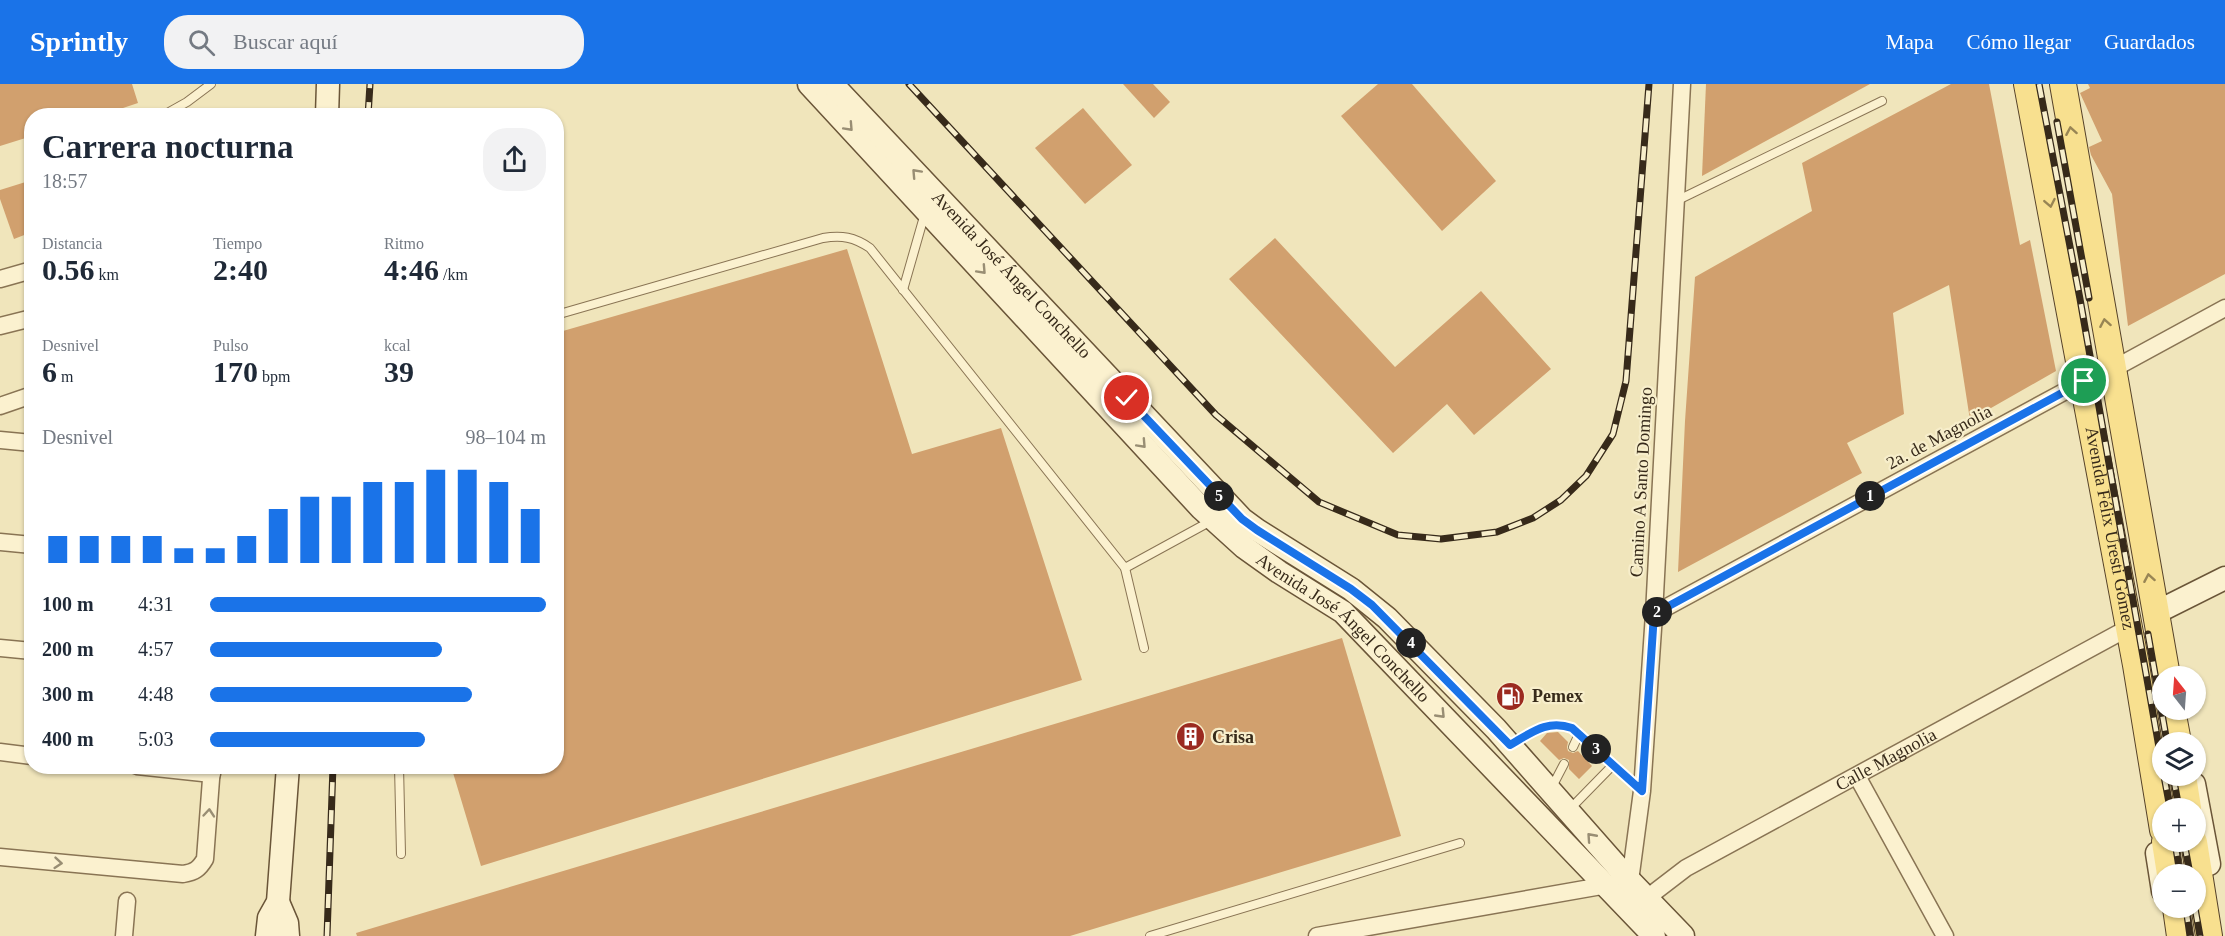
<!DOCTYPE html>
<html lang="es">
<head>
<meta charset="utf-8">
<style>
  body { margin:0; font-family:"Times New Roman",serif; background:#f2f2f3; color:#1f2937; height:100vh; display:flex; flex-direction:column; font-size:22px; white-space:nowrap }
  * { box-sizing:border-box; margin:0 }
  p { font-size:20px; color:#747a83 }
  .icon { flex:none; width:33px; height:33px; fill:none; stroke:currentColor; stroke-width:2; stroke-linecap:round; stroke-linejoin:round }
  .map { position:relative; flex:1; overflow:hidden }
  .side { position:absolute; left:24px; top:24px; width:540px; height:666px; display:flex; flex-direction:column; background:#fff; border-radius:24px; box-shadow:0 2px 4px #0004 }
  .side>* { flex:none }
  .needle { width:39px; rotate:343deg }
  .tools { position:absolute; left:2152px; top:582px; display:grid; gap:12px }
  .tools a { display:grid; place-items:center; width:54px; height:54px; border-radius:50%; background:#fff; box-shadow:0 2px 4px #0004; font-size:30px }
  .pin { position:absolute; display:grid; place-items:center; width:51px; height:51px; color:#fff; margin:-26px; border:3px solid #fff; border-radius:50%; box-shadow:0 2px 6px #0007 }
  .km { position:absolute; width:30px; height:30px; margin:-15px; border-radius:50%; background:#222; color:#fff; font-size:16px; line-height:30px; text-align:center }
  .round { display:grid; place-items:center; flex:none; width:63px; height:63px; border-radius:24px; background:#f2f2f3 }
  .headline { display:flex; align-items:center; justify-content:space-between; height:102px; padding:0 18px }
  h1 { font-size:33px; font-weight:600; line-height:45px }
  .stats { display:grid; grid-template-columns:repeat(3,1fr); gap:9px; height:102px; padding:6px 18px }
  .stats div { display:grid; align-content:center }
  .stats b { font-size:30px; font-weight:600 }
  .stats small { font-size:16px; font-weight:400 }
  .stats p { font-size:16px }
  .chart { height:168px; padding:12px 18px }
  .chart p { display:flex; justify-content:space-between }
  .chart svg { width:100%; height:108px; margin-top:6px; stroke:#1a73e8; stroke-width:6 }
  ul { padding:0 18px; list-style:none; font-size:20px }
  li { display:grid; grid-template-columns:96px 72px 1fr; align-items:center; height:45px }
  li i { height:15px; border-radius:8px; background:#1a73e8 }
  header { display:flex; align-items:center; gap:36px; box-sizing:border-box; height:84px; padding:0 30px; background:#1a73e8; color:#fff }
  header strong { font-size:28px }
  nav { display:flex; gap:33px; margin-inline-start:auto; font-size:21px }
  .search { width:420px; height:54px; background:#f2f2f3; display:flex; align-items:center; gap:15px; box-sizing:border-box; padding:0 21px; border-radius:24px; color:#747a83; font-size:22px }
  .map>svg:first-child { display:block }
  .building { fill:#d1a06e }
  .lines { fill:none; stroke-linecap:round; stroke-linejoin:round }
  .lane-casing { stroke:#897454; stroke-width:10 }
  .street-casing { stroke:#897454; stroke-width:19 }
  .secondary-casing { stroke:#6a5538; stroke-width:25 }
  .primary-casing { stroke:#564229; stroke-width:28 }
  .lane { stroke:#fbf1cf; stroke-width:8 }
  .street { stroke:#fbf1cf; stroke-width:16 }
  .secondary { stroke:#fbf1cf; stroke-width:22 }
  .primary { stroke:#f8e08f; stroke-width:26 }
  .rail-casing { stroke:#372a1a; stroke-width:7 }
  .rail { stroke:#f7eecb; stroke-width:4.5; stroke-dasharray:14; stroke-linecap:butt }
  .oneway { stroke:#998e74 }
  .oneway2 { stroke:#988554 }
  .route-casing { stroke:#fff; stroke-width:12 }
  .route { stroke:#1a73e8; stroke-width:8 }
  .labels { text-anchor:middle; dominant-baseline:central; stroke-width:4.5; stroke-linejoin:round; paint-order:stroke }
  .street-label { font-size:18px; fill:#372a1a; stroke:#f7eecb }
  .poi-label { font-size:18px; font-weight:bold; fill:#372a1a; stroke:#f7eecb; text-anchor:start }
</style>
</head>
<body>
<header>
<strong>Sprintly</strong>
<div class="search"><svg class="icon" aria-label="search" viewBox="0 0 24 24"><circle cx="10" cy="10" r="6"/><path d="M15 15l6 6"/></svg>Buscar aquí</div>
<nav><a>Mapa</a><a>Cómo llegar</a><a>Guardados</a></nav>
</header>
<div class="map">
<svg width="2225" height="852" viewBox="0 0 2225 852">
  <rect width="100%" height="100%" fill="#f0e5bb"/>
  <g class="building">
    <polygon points="0,0 132,0 138,19 99,32 32,32 32,52 0,62"/>
    <polygon points="1123,0 1153,0 1170,18 1154,34"/>
    <polygon points="1378,0 1412,0 1496,97 1442,147 1341,32"/>
    <polygon points="1706,0 1870,0 1702,92"/>
    <polygon points="1951,0 1989,0 2020,161 2030,156 2056,287 1970,336 1949,201 1893,229 1904,330 1847,359 1862,389 1678,488 1685,337 1695,193 1812,127 1802,79"/>
    <polygon points="2088,0 2225,0 2225,190 2128,242 2112,110 2091,71 2089,63 2102,57 2080,9 2090,4"/>
    <polygon points="1083,24 1132,81 1085,120 1035,64"/>
    <polygon points="32,96 32,148 14,155 0,115 0,106"/>
    <polygon points="1275,154 1395,283 1481,207 1551,285 1474,351 1447,320 1393,369 1229,195"/>
    <polygon points="847,165 912,370 1001,344 1082,596 481,782 451,682 556,682 556,249"/>
    <polygon points="1342,554 1401,752 1070,852 357,852 356,849"/>
    <polygon points="1558,648 1568,658 1567,663 1568,667 1573,669 1578,667 1592,682 1579,695 1569,685 1569,676 1564,674 1559,676 1540,657 1547,649"/>
  </g>
  <g class="lines">
    <defs>
      <g id="lane">
        <polyline points="162,32 187,18 211,0"/>
        <polyline points="1676,117 1882,17"/>
        <polyline points="903,206 925,129"/>
        <path d="M556,231L823,154C842,151 854,153 870,164L1125,484L1144,564"/>
        <polyline points="1125,484 1211,437"/>
        <path d="M1510,661C1532,649 1547,635 1572,644L1641,706"/>
        <polyline points="1573,663 1579,650"/>
        <polyline points="399,682 401,770"/>
        <polyline points="1552,703 1564,680"/>
        <polyline points="1568,727 1613,681"/>
        <polyline points="1150,852 1460,759"/>
      </g>
      <g id="street">
        <polyline points="0,195 32,186"/>
        <polyline points="0,242 32,234"/>
        <polyline points="2113,285 2225,224"/>
        <polyline points="0,322 32,311"/>
        <polyline points="0,356 32,359"/>
        <polyline points="0,458 32,461"/>
        <polyline points="1654,530 2084,297"/>
        <polyline points="0,564 32,567"/>
        <polyline points="0,668 32,672"/>
        <polyline points="137,682 212,690"/>
        <polyline points="1857,692 1945,852"/>
        <path d="M0,773L183,790C195,788 199,785 205,775L212,682"/>
        <path id="s1" d="M1641,824L1656,807L1686,784L2130,543"/>
        <polyline points="124,852 127,817"/>
        <polyline points="1317,852 1630,797 1642,707 1654,530 1682,0"/>
      </g>
      <g id="secondary">
        <path id="s2" d="M809,0L1201,424L1244,463L1279,488L1343,528L1654,852"/>
        <path id="s3" d="M832,0L1242,435L1257,446L1351,505L1387,534L1496,645L1630,797L1683,852"/>
        <polyline points="327,32 328,0"/>
        <polyline points="2155,529 2225,494"/>
        <polyline points="2194,700 2209,780"/>
        <polyline points="2157,769 2163,807"/>
        <polyline points="278,818 287,839 288,852"/>
        <polyline points="267,852 269,834 278,818 288,682"/>
      </g>
      <g id="primary">
        <path id="s4" d="M2027,0L2136,581L2163,746"/>
        <polyline points="2063,0 2167,592"/>
        <polyline points="2172,626 2178,658"/>
        <polyline points="2183,692 2188,724"/>
        <polyline points="2165,758 2170,790"/>
        <polyline points="2194,758 2209,852"/>
        <polyline points="2176,824 2180,852"/>
      </g>
    </defs>
    <use href="#lane" class="lane-casing"/>
    <use href="#street" class="street-casing"/>
    <use href="#secondary" class="secondary-casing"/>
    <use href="#primary" class="primary-casing"/>
    <use href="#lane" class="lane"/>
    <use href="#street" class="street"/>
    <use href="#secondary" class="secondary"/>
    <use href="#primary" class="primary"/>
    <defs>
      <g id="rail">
        <polyline points="909,0 1216,331 1319,418 1398,451 1441,455 1497,448 1533,434 1561,416 1586,392 1613,350 1626,297 1649,0"/>
        <polyline points="2039,0 2080,215 2163,686"/>
        <polyline points="368,32 370,0"/>
        <polyline points="2057,38 2089,214"/>
        <polyline points="2148,550 2167,658"/>
        <polyline points="2164,692 2170,724"/>
        <polyline points="2173,692 2179,724"/>
        <polyline points="2175,758 2180,790"/>
        <polyline points="2184,758 2190,790"/>
        <polyline points="2186,824 2190,852"/>
        <polyline points="2195,824 2200,852"/>
        <polyline points="327,852 333,682"/>
      </g>
    </defs>
    <use href="#rail" class="rail-casing"/>
    <use href="#rail" class="rail"/>
  </g>
  <defs><path id="oneway-chevron" d="M-2-3.5L2.5 0L-2 3.5" fill="none" stroke-width="1.6" stroke-linecap="round" stroke-linejoin="round" transform="scale(1.5)"/></defs>
  <g class="oneway">
    <use href="#oneway-chevron" transform="translate(849 43) rotate(47)"/>
    <use href="#oneway-chevron" transform="translate(916 89) rotate(-133)"/>
    <use href="#oneway-chevron" transform="translate(982 186) rotate(47)"/>
    <use href="#oneway-chevron" transform="translate(1142 360) rotate(47)"/>
    <use href="#oneway-chevron" transform="translate(1441 630) rotate(46)"/>
    <use href="#oneway-chevron" transform="translate(209 729) rotate(-85)"/>
    <use href="#oneway-chevron" transform="translate(1591 753) rotate(-132)"/>
    <use href="#oneway-chevron" transform="translate(58 779) rotate(5)"/>
  </g>
  <g class="oneway2">
    <use href="#oneway-chevron" transform="translate(2071 47) rotate(-100)"/>
    <use href="#oneway-chevron" transform="translate(2050 119) rotate(79)"/>
    <use href="#oneway-chevron" transform="translate(2105 239) rotate(-100)"/>
    <use href="#oneway-chevron" transform="translate(2149 494) rotate(-100)"/>
  </g>
  <g class="lines">
    <defs>
      <path id="route" d="M1127,314L1242,435L1257,446L1351,505L1372,521L1510,661C1531,649 1547,635 1572,644L1642,707L1654,530L2084,297"/>
    </defs>
    <use href="#route" class="route-casing"/>
    <use href="#route" class="route"/>
  </g>
  <defs>
    <symbol id="fuel-disc" viewBox="-11 -11 22 22"><circle r="9.5" fill="#9b2a20" stroke="#f7eecb"/><path d="M-5.5-6h7V0h2V4h1.3V-2.5L3-4.5l.8-.8L6-3V5H2.5V1h-1V6h-7ZM-4.2-4.7v3.2H.2V-4.7Z" fill="#fff"/></symbol>
    <symbol id="building-disc" viewBox="-11 -11 22 22"><circle r="9.5" fill="#9b2a20" stroke="#f7eecb"/><path d="M-4-6H4V6H1V3H-1V6H-4ZM-2.5-4.3h1.7v1.8h-1.7ZM.8-4.3h1.7v1.8H.8ZM-2.5-1h1.7V.8h-1.7ZM.8-1h1.7V.8H.8Z" fill="#fff"/></symbol>
  </defs>
  <g fill-rule="evenodd">
    <use href="#fuel-disc" x="1494" y="596" width="33" height="33"/>
    <use href="#building-disc" x="1174" y="636" width="33" height="33"/>
  </g>
  <g class="labels">
    <g class="street-label">
      <text stroke="none"><textPath href="#s3" startOffset="262">Avenida José Ángel Conchello</textPath></text>
      <text transform="translate(1939 353) rotate(-28)">2a. de Magnolia</text>
      <text transform="translate(1641 398) rotate(-87)">Camino A Santo Domingo</text>
      <text stroke="none"><textPath href="#s4" startOffset="452">Avenida Félix Uresti Gómez</textPath></text>
      <text stroke="none"><textPath href="#s2" startOffset="764">Avenida José Ángel Conchello</textPath></text>
      <text stroke="none"><textPath href="#s1" startOffset="288">Calle Magnolia</textPath></text>
    </g>
    <g class="poi-label">
      <text x="1532" y="612">Pemex</text>
      <text x="1212" y="653">Crisa</text>
    </g>
  </g>
</svg>
<div class="tools">
<a><svg class="needle" viewBox="-14 -14 28 28"><path d="M0-13l5 13h-10z" fill="#e53935"/><path d="M0 13l5-13h-10z" fill="#747a83"/></svg></a>
<a><svg class="icon" aria-label="layers" viewBox="0 0 24 24"><path d="M12 4l9 5-9 5-9-5zM3 14l9 5 9-5"/></svg></a>
<a>+</a>
<a>−</a>
</div>
<div class="pin" style="left:2084px;top:297px;background:#1e9e55"><svg class="icon" aria-label="arrive" viewBox="0 0 24 24"><path d="M6 21V4h12l-3 4 3 4H6"/></svg></div>
<div class="pin" style="left:1127px;top:314px;background:#d93025"><svg class="icon" aria-label="check" viewBox="0 0 24 24"><path d="M5 12l5 5 9-10"/></svg></div>
<b class="km" style="left:1870px;top:412px">1</b>
<b class="km" style="left:1657px;top:528px">2</b>
<b class="km" style="left:1596px;top:665px">3</b>
<b class="km" style="left:1411px;top:559px">4</b>
<b class="km" style="left:1219px;top:412px">5</b>
<section class="side">
<div class="headline"><div><h1>Carrera nocturna</h1><p>18:57</p></div><a class="round"><svg class="icon" aria-label="share" viewBox="0 0 24 24"><path d="M12 15V3M7 8l5-5 5 5M5 13v7h14v-7"/></svg></a></div>
<div class="stats">
<div><p>Distancia</p><b>0.56<small> km</small></b></div>
<div><p>Tiempo</p><b>2:40</b></div>
<div><p>Ritmo</p><b>4:46<small> /km</small></b></div>
</div>
<div class="stats">
<div><p>Desnivel</p><b>6<small> m</small></b></div>
<div><p>Pulso</p><b>170<small> bpm</small></b></div>
<div><p>kcal</p><b>39</b></div>
</div>
<div class="chart"><p><span>Desnivel</span>98–104 m</p>
<svg viewBox="0 0 160 44" preserveAspectRatio="none"><path d="M5 44V33M15 44V33M25 44V33M35 44V33M45 44V38M55 44V38M65 44V33M75 44V22M85 44V17M95 44V17M105 44V11M115 44V11M125 44V6M135 44V6M145 44V11M155 44V22"/></svg>
</div>
<ul>
<li><b>100 m</b>4:31<i style="width:100%"></i></li>
<li><b>200 m</b>4:57<i style="width:69%"></i></li>
<li><b>300 m</b>4:48<i style="width:78%"></i></li>
<li><b>400 m</b>5:03<i style="width:64%"></i></li>
</ul>
</section>
</div>
</body>
</html>
